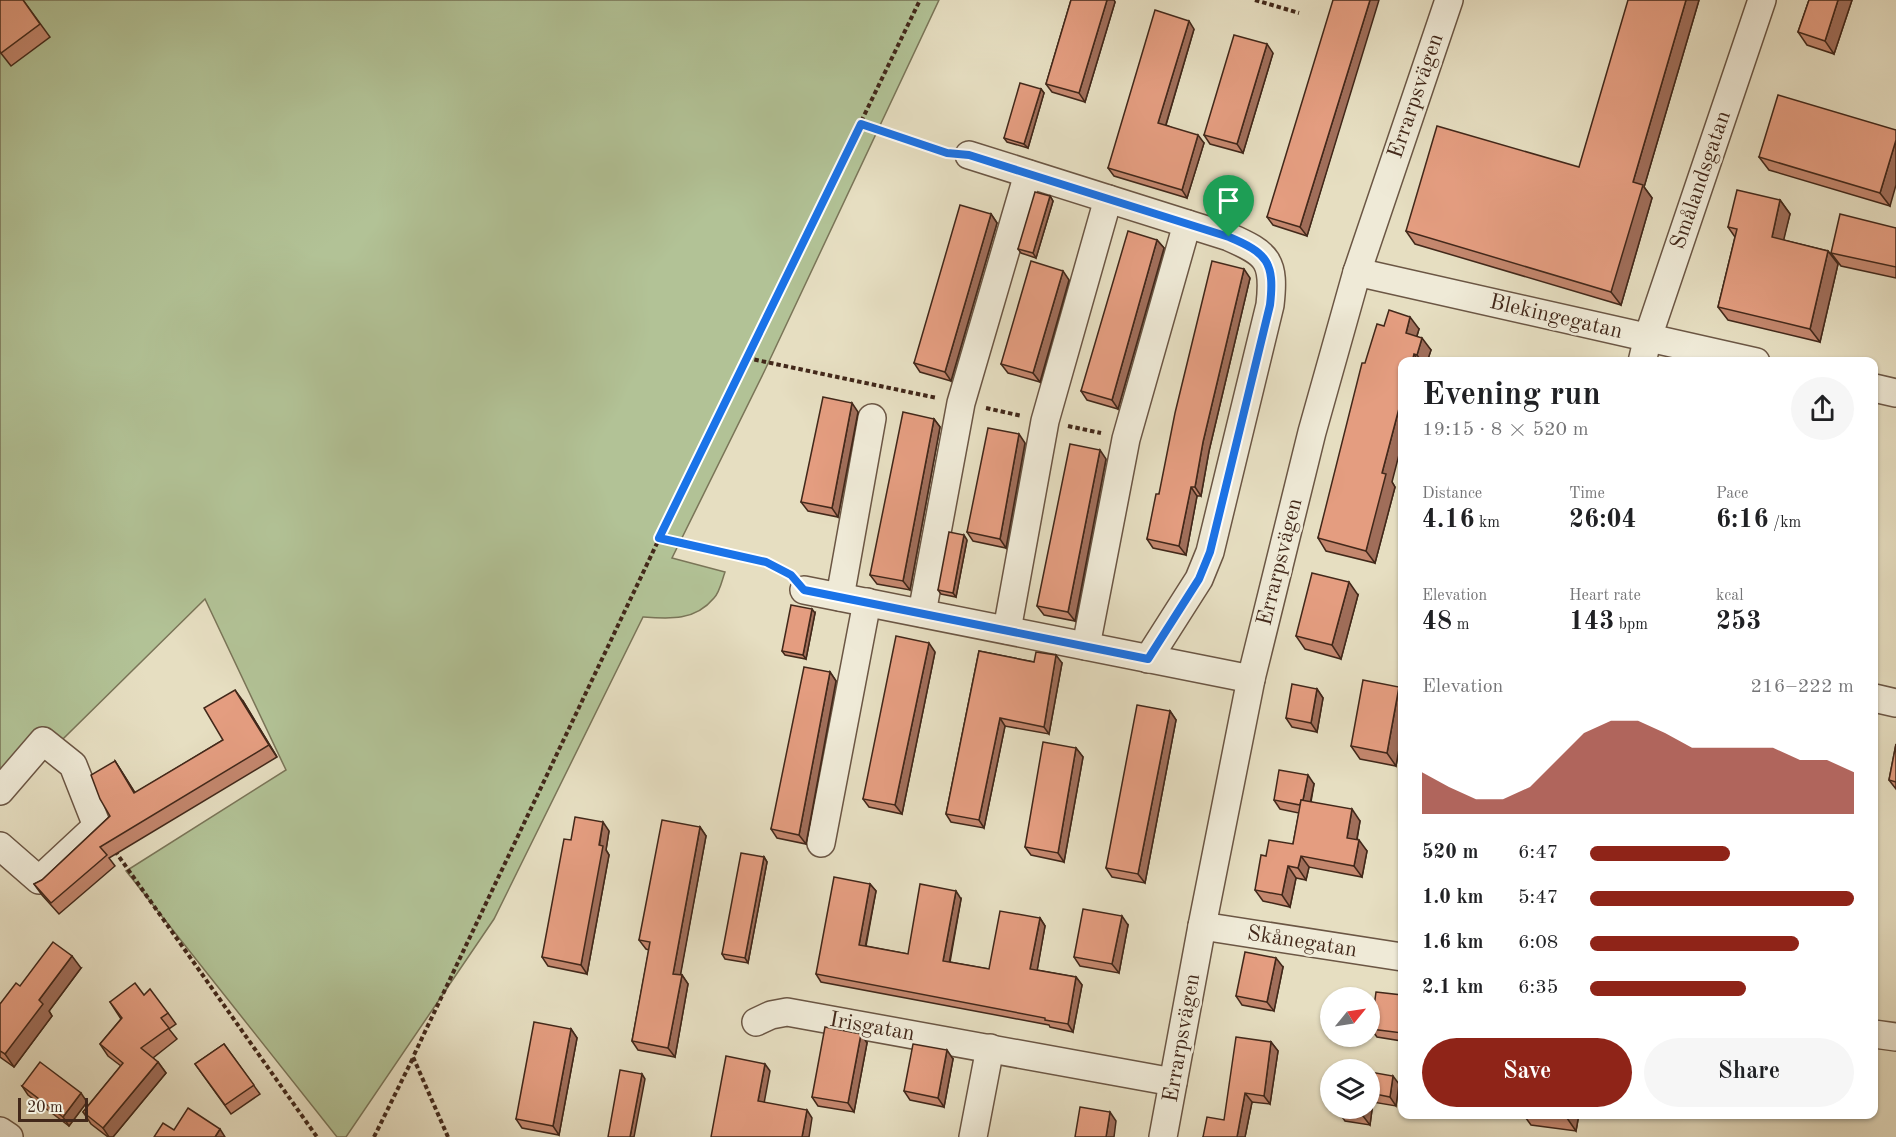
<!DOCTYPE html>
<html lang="en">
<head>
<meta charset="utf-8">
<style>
  body { margin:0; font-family:"Old Standard TT",serif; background:#f6f6f6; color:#202124; height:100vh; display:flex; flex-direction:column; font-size:22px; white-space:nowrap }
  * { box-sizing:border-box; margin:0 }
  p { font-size:20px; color:#757577 }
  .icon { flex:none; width:33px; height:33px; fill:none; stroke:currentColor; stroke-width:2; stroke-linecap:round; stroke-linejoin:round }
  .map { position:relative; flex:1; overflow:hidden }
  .details { position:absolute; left:1398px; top:357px; width:480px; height:762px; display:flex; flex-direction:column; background:#fff; border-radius:12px; box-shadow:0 2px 4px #0004 }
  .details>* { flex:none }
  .needle { width:39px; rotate:60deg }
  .fabs { position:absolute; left:1320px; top:987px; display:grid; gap:12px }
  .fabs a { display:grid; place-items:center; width:60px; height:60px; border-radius:50%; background:#fff; box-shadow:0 2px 4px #0004; font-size:30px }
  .scale { position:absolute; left:18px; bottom:15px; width:70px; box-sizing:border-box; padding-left:6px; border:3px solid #42281a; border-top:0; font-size:16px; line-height:21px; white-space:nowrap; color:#42281a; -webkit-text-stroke:4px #efead7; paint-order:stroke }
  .pin { position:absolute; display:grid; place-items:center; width:51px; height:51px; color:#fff; margin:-62px -26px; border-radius:50% 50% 50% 0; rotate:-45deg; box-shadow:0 0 6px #0007 }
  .pin .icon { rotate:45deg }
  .round { display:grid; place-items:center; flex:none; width:63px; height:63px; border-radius:32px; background:#f6f6f6 }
  .headline { display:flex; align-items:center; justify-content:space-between; height:102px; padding:0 24px }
  h1 { font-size:33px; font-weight:800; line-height:45px }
  .stats { display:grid; grid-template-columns:repeat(3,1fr); gap:9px; height:102px; padding:6px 24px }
  .stats div { display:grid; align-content:center }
  .stats b { font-size:26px; font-weight:800 }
  .stats small { font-size:16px; font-weight:400 }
  .stats p { font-size:16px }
  .chart { height:168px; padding:12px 24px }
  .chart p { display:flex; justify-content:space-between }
  .chart svg { width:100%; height:108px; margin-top:6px; fill:#8f2418; opacity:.7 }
  .primary-button { display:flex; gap:12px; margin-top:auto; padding:12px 24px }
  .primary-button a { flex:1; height:69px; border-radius:36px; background:#8f2418; color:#fff; font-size:24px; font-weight:800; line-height:69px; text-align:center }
  .primary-button a+a { background:#f6f6f6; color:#202124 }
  ul { padding:0 24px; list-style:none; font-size:20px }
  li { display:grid; grid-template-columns:96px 72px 1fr; align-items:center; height:45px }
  li i { height:15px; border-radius:8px; background:#8f2418 }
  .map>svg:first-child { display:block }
  .green { fill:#b2c296; stroke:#7a7558; stroke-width:1.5 }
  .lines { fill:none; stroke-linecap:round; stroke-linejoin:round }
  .minor-casing { stroke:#6b5644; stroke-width:30 }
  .path { stroke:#42281a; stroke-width:4; stroke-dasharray:4.5 3; stroke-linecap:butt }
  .minor { stroke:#efead7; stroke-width:27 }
  .wall { fill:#c4876e; stroke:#42281a; stroke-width:1.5 }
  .shaded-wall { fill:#a06e5a; stroke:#42281a; stroke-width:1.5 }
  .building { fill:#e49d80; stroke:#42281a; stroke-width:1.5 }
  .route-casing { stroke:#fff; stroke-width:12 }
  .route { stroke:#1a73e8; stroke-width:8 }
  .labels { text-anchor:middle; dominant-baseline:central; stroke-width:5; stroke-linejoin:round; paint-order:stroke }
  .street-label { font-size:22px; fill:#42281a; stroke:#efead7 }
</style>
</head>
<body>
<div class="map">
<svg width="1896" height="1137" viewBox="0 0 1896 1137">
  <rect width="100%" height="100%" fill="#e6dec1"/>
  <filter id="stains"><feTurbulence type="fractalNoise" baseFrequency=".00333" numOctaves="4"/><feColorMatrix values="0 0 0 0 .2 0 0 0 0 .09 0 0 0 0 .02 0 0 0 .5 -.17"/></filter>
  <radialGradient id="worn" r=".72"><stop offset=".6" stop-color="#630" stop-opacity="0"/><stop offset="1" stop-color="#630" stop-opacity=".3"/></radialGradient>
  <path class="green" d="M0,0H939L764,372L672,558L725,572C722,580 720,592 714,598C695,621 670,619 643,617L494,919L346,1137H337L126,871L286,770L205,599L0,801Z"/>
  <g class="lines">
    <defs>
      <g id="minor">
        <path d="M969,155L1229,237C1268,254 1275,261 1270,305L1210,552L1199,579L1148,659"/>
        <polyline points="1357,272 1756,362"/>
        <polyline points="1642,362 1648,337 1762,0"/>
        <polyline points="1874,388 1896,393"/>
        <polyline points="804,590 1251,679"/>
        <polyline points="840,597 872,418"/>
        <polyline points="922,613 961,403 1028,174"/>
        <polyline points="1007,630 1045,421 1108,199"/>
        <polyline points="1086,646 1126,439 1187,224"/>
        <polyline points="1874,698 1896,703"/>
        <polyline points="0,791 43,741 73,765 97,826 39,880 0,846"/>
        <polyline points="821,843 867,602"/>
        <polyline points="1202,926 1402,957"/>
        <polyline points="756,1022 771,1015 787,1012 1173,1082"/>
        <polyline points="1874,1034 1896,1037"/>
        <polyline points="0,1131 9,1137"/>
        <polyline points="973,1137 990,1048"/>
        <polyline points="1163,1137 1202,926 1251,679 1312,432 1357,272 1449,0"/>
      </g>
    </defs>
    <use href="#minor" class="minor-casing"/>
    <g class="path">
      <polyline points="1255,0 1299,13"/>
      <polyline points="861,124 944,152"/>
      <polyline points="747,358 937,398"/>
      <polyline points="986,408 1022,416"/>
      <polyline points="1068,426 1101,433"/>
      <polyline points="659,539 766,562 787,572"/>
      <polyline points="115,851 317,1137"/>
      <polyline points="374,1137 413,1058"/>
      <polyline points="448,1137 413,1057 659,539 920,0"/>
    </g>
    <use href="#minor" class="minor"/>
  </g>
  <g class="wall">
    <polygon points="23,0 50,37 11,66 0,52"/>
    <polygon points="1071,0 1114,0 1115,2 1085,102 1052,92 1046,84"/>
    <polygon points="1699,0 1644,187 1652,198 1621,305 1415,244 1406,231 1579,167"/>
    <polygon points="1809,0 1852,0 1834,54 1807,45 1798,32"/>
    <polygon points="1194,29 1166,125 1204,143 1187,198 1114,176 1108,168"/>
    <polygon points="1363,49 1307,236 1273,225 1267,217"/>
    <polygon points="1273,53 1243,153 1210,144 1204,135"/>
    <polygon points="1041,89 1044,93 1028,148 1007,142 1004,138"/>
    <polygon points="1896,130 1890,206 1769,170 1759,157"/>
    <polygon points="1050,196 1053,201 1036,258 1021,253 1018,249"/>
    <polygon points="1780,200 1790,214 1783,240 1828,251 1838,264 1820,342 1728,320 1718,307 1735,237 1728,227"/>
    <polygon points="991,214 997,223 951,381 920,372 914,363"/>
    <polygon points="1896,228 1896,278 1841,266 1831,253"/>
    <polygon points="1157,240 1164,248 1118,409 1087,400 1081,391"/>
    <polygon points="1250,278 1209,451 1201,496 1197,496 1186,555 1153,548 1147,539 1159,494"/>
    <polygon points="1069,280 1040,382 1008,373 1001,364"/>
    <polygon points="1384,326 1419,329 1417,336 1431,350 1427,362 1402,362 1392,482 1395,487 1375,563 1326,551 1318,538"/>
    <polygon points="858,412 838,517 808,511 801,502"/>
    <polygon points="934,419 940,427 910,590 877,584 870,575"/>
    <polygon points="1025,443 1006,548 973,541 967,532"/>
    <polygon points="1106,459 1075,621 1044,615 1037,606"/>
    <polygon points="967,540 956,597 941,594 938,590"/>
    <polygon points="1358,595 1341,659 1305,649 1296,636"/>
    <polygon points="815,613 806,659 785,655 782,651"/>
    <polygon points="979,651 1034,662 1062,663 1049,734 1005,726 984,828 951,822 946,814"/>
    <polygon points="935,652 902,814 869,807 863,799"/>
    <polygon points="830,672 836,681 806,844 777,838 771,829"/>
    <polygon points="1317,689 1323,698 1317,732 1292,727 1286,718"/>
    <polygon points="1402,691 1402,732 1396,766 1360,759 1351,746"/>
    <polygon points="243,701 277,757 109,858 115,866 59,914 42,895 34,884 42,880 110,816 115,761 135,793 223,740"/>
    <polygon points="1170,711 1176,720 1145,883 1112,877 1106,868"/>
    <polygon points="1896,744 1896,789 1889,780"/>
    <polygon points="1076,748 1083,757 1064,862 1031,855 1025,847"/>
    <polygon points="1314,784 1311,802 1360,821 1357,840 1367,851 1362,877 1309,867 1306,880 1296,878 1290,907 1263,901 1255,890 1293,844 1299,813 1280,809 1274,800"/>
    <polygon points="700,827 706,836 680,975 682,975 688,984 675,1057 638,1050 632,1041 649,950 646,949 639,940"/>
    <polygon points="609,831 606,850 609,855 587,974 548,966 542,957"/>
    <polygon points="764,857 767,862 748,963 725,959 722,954"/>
    <polygon points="870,884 876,891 866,946 908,954 961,899 950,962 989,969 1040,918 1045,926 1037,970 1076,977 1082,985 1073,1032 1050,1027 1049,1025 821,982 816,974"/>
    <polygon points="1128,925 1119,973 1080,966 1074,957"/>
    <polygon points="1283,967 1274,1011 1242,1005 1236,996"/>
    <polygon points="81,968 49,1011 52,1016 14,1067 0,1057 0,1004 20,986"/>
    <polygon points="144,995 168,1013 176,1024 169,1029 177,1039 153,1058 158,1062 166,1073 113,1137 108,1137 91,1124 83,1112 121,1066 108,1056 100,1044 121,1019 110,1002"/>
    <polygon points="1402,995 1402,1041 1377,1037 1371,1029"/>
    <polygon points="571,1029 577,1038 559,1135 522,1128 516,1119"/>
    <polygon points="1271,1042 1278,1051 1270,1104 1252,1102 1245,1137 1203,1137 1224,1120"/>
    <polygon points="867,1043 854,1112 818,1106 812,1097"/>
    <polygon points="224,1044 260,1094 231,1114 195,1064"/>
    <polygon points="953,1059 944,1107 910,1100 904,1091"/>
    <polygon points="1370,1072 1399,1084 1396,1106 1373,1102 1370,1125 1345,1121 1339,1112 1370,1108"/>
    <polygon points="22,1086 87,1102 69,1126 28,1095"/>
    <polygon points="1523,1114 1579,1114 1576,1131 1531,1125"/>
  </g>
  <g class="shaded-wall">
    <polygon points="1107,0 1114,0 1115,2 1085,102 1079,93"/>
    <polygon points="1370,0 1379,0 1307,236 1300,227"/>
    <polygon points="1686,0 1699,0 1644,187 1652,198 1621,305 1611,292 1633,182"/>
    <polygon points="1838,0 1852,0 1834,54 1825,41"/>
    <polygon points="1189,21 1194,29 1164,131 1158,123"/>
    <polygon points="1267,44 1273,53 1243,153 1237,144"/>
    <polygon points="1041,89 1044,93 1028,148 1024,144"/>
    <polygon points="1198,135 1204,143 1187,198 1182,190"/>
    <polygon points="1896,140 1896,185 1890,206 1880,193"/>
    <polygon points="1050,196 1053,201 1036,258 1033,253"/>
    <polygon points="1780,200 1790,214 1781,251 1772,237"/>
    <polygon points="991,214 997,223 951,381 945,372"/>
    <polygon points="1157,240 1164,248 1118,409 1112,400"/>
    <polygon points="1828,251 1838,264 1820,342 1810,329"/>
    <polygon points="1244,269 1250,278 1209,451 1201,496 1195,487 1203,442"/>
    <polygon points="1063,271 1069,280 1040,382 1033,373"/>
    <polygon points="1410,317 1419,329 1414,345 1406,333"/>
    <polygon points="1422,338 1431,350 1427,362 1422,362 1417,355"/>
    <polygon points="1414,354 1419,362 1412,362"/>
    <polygon points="1402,397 1402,443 1392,482 1395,487 1375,563 1366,551 1382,473"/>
    <polygon points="852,403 858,412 838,517 832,508"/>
    <polygon points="934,419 940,427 910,590 903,581"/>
    <polygon points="1019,434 1025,443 1006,548 1000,539"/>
    <polygon points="1100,450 1106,459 1075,621 1068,612"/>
    <polygon points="1191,487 1197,496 1186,555 1179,546"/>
    <polygon points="964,535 967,540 956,597 953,593"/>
    <polygon points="1349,582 1358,595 1341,659 1332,645"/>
    <polygon points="812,609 815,613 806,659 803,655"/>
    <polygon points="1874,618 1877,623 1874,642"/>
    <polygon points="929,643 935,652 902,814 895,805"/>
    <polygon points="1056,655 1062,663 1049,734 1044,727"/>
    <polygon points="830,672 836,681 806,844 799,835"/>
    <polygon points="1399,687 1402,691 1402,732 1396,766 1387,753"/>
    <polygon points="1317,689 1323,698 1317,732 1311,723"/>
    <polygon points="235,690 243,701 277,757 269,745"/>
    <polygon points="1170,711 1176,720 1145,883 1138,874"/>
    <polygon points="1000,718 1005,726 984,828 979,820"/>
    <polygon points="1076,748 1083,757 1064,862 1058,853"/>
    <polygon points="115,761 122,772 142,804 134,793"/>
    <polygon points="1308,775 1314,784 1308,814 1302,805"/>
    <polygon points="1352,809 1360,821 1355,849 1347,838"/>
    <polygon points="603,822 609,831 606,850 609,855 587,974 581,965"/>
    <polygon points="700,827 706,836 679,983 673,974"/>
    <polygon points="1359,840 1367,851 1362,877 1354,866"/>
    <polygon points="1301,856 1309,867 1306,880 1298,868"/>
    <polygon points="764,857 767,862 748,963 745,958"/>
    <polygon points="1288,866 1296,878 1290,907 1282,895"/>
    <polygon points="870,884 876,891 864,953 859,945"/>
    <polygon points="956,891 961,899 948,969 943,961"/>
    <polygon points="1122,916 1128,925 1119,973 1112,964"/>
    <polygon points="1040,918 1045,926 1036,977 1030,969"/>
    <polygon points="72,956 81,968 49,1011 52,1016 14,1067 5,1054 39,1000"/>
    <polygon points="1276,958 1283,967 1274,1011 1267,1002"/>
    <polygon points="682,975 688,984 675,1057 668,1048"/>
    <polygon points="1076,977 1082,985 1073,1032 1068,1024"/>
    <polygon points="571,1029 577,1038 559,1135 553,1126"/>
    <polygon points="861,1034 867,1043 854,1112 848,1103"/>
    <polygon points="1271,1042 1278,1051 1270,1104 1264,1096"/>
    <polygon points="947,1050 953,1059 944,1107 938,1098"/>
    <polygon points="158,1062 166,1073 113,1137 109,1137 103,1128"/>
    <polygon points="765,1064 770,1071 763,1109 758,1101"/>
    <polygon points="642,1074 645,1079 634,1137 630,1137"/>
    <polygon points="1393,1076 1399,1084 1396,1106 1390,1097"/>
    <polygon points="81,1093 87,1102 69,1126 63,1117"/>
    <polygon points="1245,1093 1252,1102 1245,1137 1237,1137"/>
    <polygon points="1370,1097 1373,1102 1370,1125 1363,1116 1364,1108 1370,1108"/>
    <polygon points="807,1110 812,1118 809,1137 802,1137"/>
    <polygon points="1110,1112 1116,1121 1114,1137 1106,1137"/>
    <polygon points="1568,1114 1579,1114 1576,1131 1567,1118"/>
    <polygon points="220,1129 225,1137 215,1137"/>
  </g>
  <g class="building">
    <polygon points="0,0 23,0 40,24 1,53 0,51"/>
    <polygon points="1071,0 1107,0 1079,93 1046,84"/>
    <polygon points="1333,0 1370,0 1300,227 1267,217"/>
    <polygon points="1628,0 1686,0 1633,182 1643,185 1611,292 1406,231 1437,126 1579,167"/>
    <polygon points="1809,0 1838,0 1825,41 1798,32"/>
    <polygon points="1155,10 1189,21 1158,123 1198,135 1182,190 1108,168"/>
    <polygon points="1234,35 1267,44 1237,144 1204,135"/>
    <polygon points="1020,83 1041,89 1024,144 1004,138"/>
    <polygon points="1778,95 1896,130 1896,140 1880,193 1759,157"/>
    <polygon points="1737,190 1780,200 1772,237 1828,251 1810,329 1718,307 1737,229 1728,227"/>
    <polygon points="1035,192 1050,196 1033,253 1018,249"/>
    <polygon points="960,205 991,214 945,372 914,363"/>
    <polygon points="1840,214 1896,228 1896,267 1831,253"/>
    <polygon points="1128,231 1157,240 1112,400 1081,391"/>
    <polygon points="1031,261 1063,271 1033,373 1001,364"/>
    <polygon points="1212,261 1244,269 1203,442 1195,487 1191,487 1179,546 1147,539 1156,494 1159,494 1175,413"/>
    <polygon points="1389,310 1410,317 1406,333 1422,338 1417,355 1414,354 1412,362 1402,362 1402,397 1382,473 1386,474 1366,551 1318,538 1362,363 1365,363 1377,324 1384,326"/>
    <polygon points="1563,359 1574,362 1560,362"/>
    <polygon points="823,397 852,403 832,508 801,502"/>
    <polygon points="903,412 934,419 903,581 870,575"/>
    <polygon points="988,428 1019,434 1000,539 967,532"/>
    <polygon points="1070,444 1100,450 1068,612 1037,606"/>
    <polygon points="949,532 964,535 953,593 938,590"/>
    <polygon points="1312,573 1349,582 1332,645 1296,636"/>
    <polygon points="791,605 812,609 803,655 782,651"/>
    <polygon points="896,636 929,643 895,805 863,799"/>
    <polygon points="979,651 1034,662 1036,652 1056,655 1044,727 1000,718 979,820 946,814"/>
    <polygon points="804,667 830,672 799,835 771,829"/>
    <polygon points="1363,680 1399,687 1387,753 1351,746"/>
    <polygon points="1292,684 1317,689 1311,723 1286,718"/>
    <polygon points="235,690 269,745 100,847 107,855 51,903 34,884 42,880 110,816 100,799 91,775 115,761 134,793 223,740 204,708"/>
    <polygon points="1137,705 1170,711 1138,874 1106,868"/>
    <polygon points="1043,742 1076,748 1058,853 1025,847"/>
    <polygon points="1896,744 1896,782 1889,780"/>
    <polygon points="1279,770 1308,775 1303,800 1301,800 1300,805 1274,800"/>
    <polygon points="1301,800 1352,809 1347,838 1359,840 1354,866 1301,856 1298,868 1288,866 1282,895 1255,890 1261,855 1266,856 1269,840 1293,844"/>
    <polygon points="575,817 603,822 599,845 603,846 581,965 542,957 564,839 571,840"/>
    <polygon points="662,820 700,827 673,974 682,975 668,1048 632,1041 650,942 639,940"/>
    <polygon points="741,853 764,857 745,958 722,954"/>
    <polygon points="834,877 870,884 859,945 908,954 920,884 956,891 943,961 989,969 1000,911 1040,918 1030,969 1076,977 1068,1024 1045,1020 1045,1018 816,974"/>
    <polygon points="1083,909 1122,916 1112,964 1074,957"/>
    <polygon points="53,942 72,956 39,1000 43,1004 5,1054 0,1051 0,1004 16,983 20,986"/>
    <polygon points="1245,952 1276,958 1267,1002 1236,996"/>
    <polygon points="135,983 144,995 150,989 168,1013 161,1018 169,1028 141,1048 158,1062 103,1128 83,1112 123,1063 100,1044 122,1018 110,1002"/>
    <polygon points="1376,992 1402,995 1402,1033 1371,1029"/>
    <polygon points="534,1022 571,1029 553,1126 516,1119"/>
    <polygon points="825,1027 861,1034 848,1103 812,1097"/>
    <polygon points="1236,1037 1271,1042 1264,1096 1245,1093 1237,1137 1203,1137 1207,1117 1224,1120"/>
    <polygon points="224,1044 254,1085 225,1105 195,1064"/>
    <polygon points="913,1044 947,1050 938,1098 904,1091"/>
    <polygon points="726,1056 765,1064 758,1101 807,1110 802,1137 711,1137"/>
    <polygon points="40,1062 81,1093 63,1117 22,1086"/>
    <polygon points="620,1070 642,1074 630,1137 608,1137"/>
    <polygon points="1370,1072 1393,1076 1390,1097 1370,1093"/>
    <polygon points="1080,1107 1110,1112 1106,1137 1075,1137"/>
    <polygon points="188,1108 220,1129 215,1137 154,1137 163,1123 174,1130"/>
    <polygon points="1340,1108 1364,1108 1363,1116 1339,1112"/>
    <polygon points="1540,1114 1568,1114 1567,1118"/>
  </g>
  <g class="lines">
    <defs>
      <path id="route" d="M861,124L947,153L969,155L1229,237C1267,253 1275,262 1270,305L1210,552L1199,579L1148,659L804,590L791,575L766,562L659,538Z"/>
    </defs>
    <use href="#route" class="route-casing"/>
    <use href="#route" class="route"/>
  </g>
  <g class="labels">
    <g class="street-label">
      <text transform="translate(1416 96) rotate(-71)">Errarpsvägen</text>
      <text transform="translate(1701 180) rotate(-71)">Smålandsgatan</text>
      <text transform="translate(1556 317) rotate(13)">Blekingegatan</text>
      <text transform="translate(1280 562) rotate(-76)">Errarpsvägen</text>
      <text transform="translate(1302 942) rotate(9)">Skånegatan</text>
      <text transform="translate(872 1027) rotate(10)">Irisgatan</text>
      <text transform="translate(1182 1038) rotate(-80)">Errarpsvägen</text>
    </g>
  </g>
  <rect width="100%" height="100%" filter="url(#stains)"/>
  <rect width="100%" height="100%" fill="url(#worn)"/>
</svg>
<div class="fabs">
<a><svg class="needle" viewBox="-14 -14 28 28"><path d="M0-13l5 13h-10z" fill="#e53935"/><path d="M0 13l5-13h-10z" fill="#757577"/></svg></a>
<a><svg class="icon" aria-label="layers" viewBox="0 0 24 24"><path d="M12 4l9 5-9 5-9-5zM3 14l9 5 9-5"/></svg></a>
</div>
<div class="scale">20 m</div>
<div class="pin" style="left:1229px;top:237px;background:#1e9e55"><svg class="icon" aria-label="arrive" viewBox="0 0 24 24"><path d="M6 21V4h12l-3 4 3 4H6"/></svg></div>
<section class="details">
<div class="headline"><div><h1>Evening run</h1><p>19:15 · 8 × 520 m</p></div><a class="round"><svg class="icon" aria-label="share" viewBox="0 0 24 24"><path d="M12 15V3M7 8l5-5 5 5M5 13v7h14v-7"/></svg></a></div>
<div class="stats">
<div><p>Distance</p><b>4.16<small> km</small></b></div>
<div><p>Time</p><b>26:04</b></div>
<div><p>Pace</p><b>6:16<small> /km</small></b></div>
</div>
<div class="stats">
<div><p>Elevation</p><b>48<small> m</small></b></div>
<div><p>Heart rate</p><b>143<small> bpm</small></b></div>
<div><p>kcal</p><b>253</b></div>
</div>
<div class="chart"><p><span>Elevation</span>216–222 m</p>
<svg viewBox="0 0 160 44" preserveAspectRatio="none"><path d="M0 44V27L10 33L20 38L30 38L40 33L50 22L60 11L70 6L80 6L90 11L100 17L110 17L120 17L130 17L140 22L150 22L160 27V44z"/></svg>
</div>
<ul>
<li><b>520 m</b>6:47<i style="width:53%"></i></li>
<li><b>1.0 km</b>5:47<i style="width:100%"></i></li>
<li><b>1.6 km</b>6:08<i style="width:79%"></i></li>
<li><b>2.1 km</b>6:35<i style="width:59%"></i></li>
</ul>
<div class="primary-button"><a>Save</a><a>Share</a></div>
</section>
</div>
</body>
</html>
